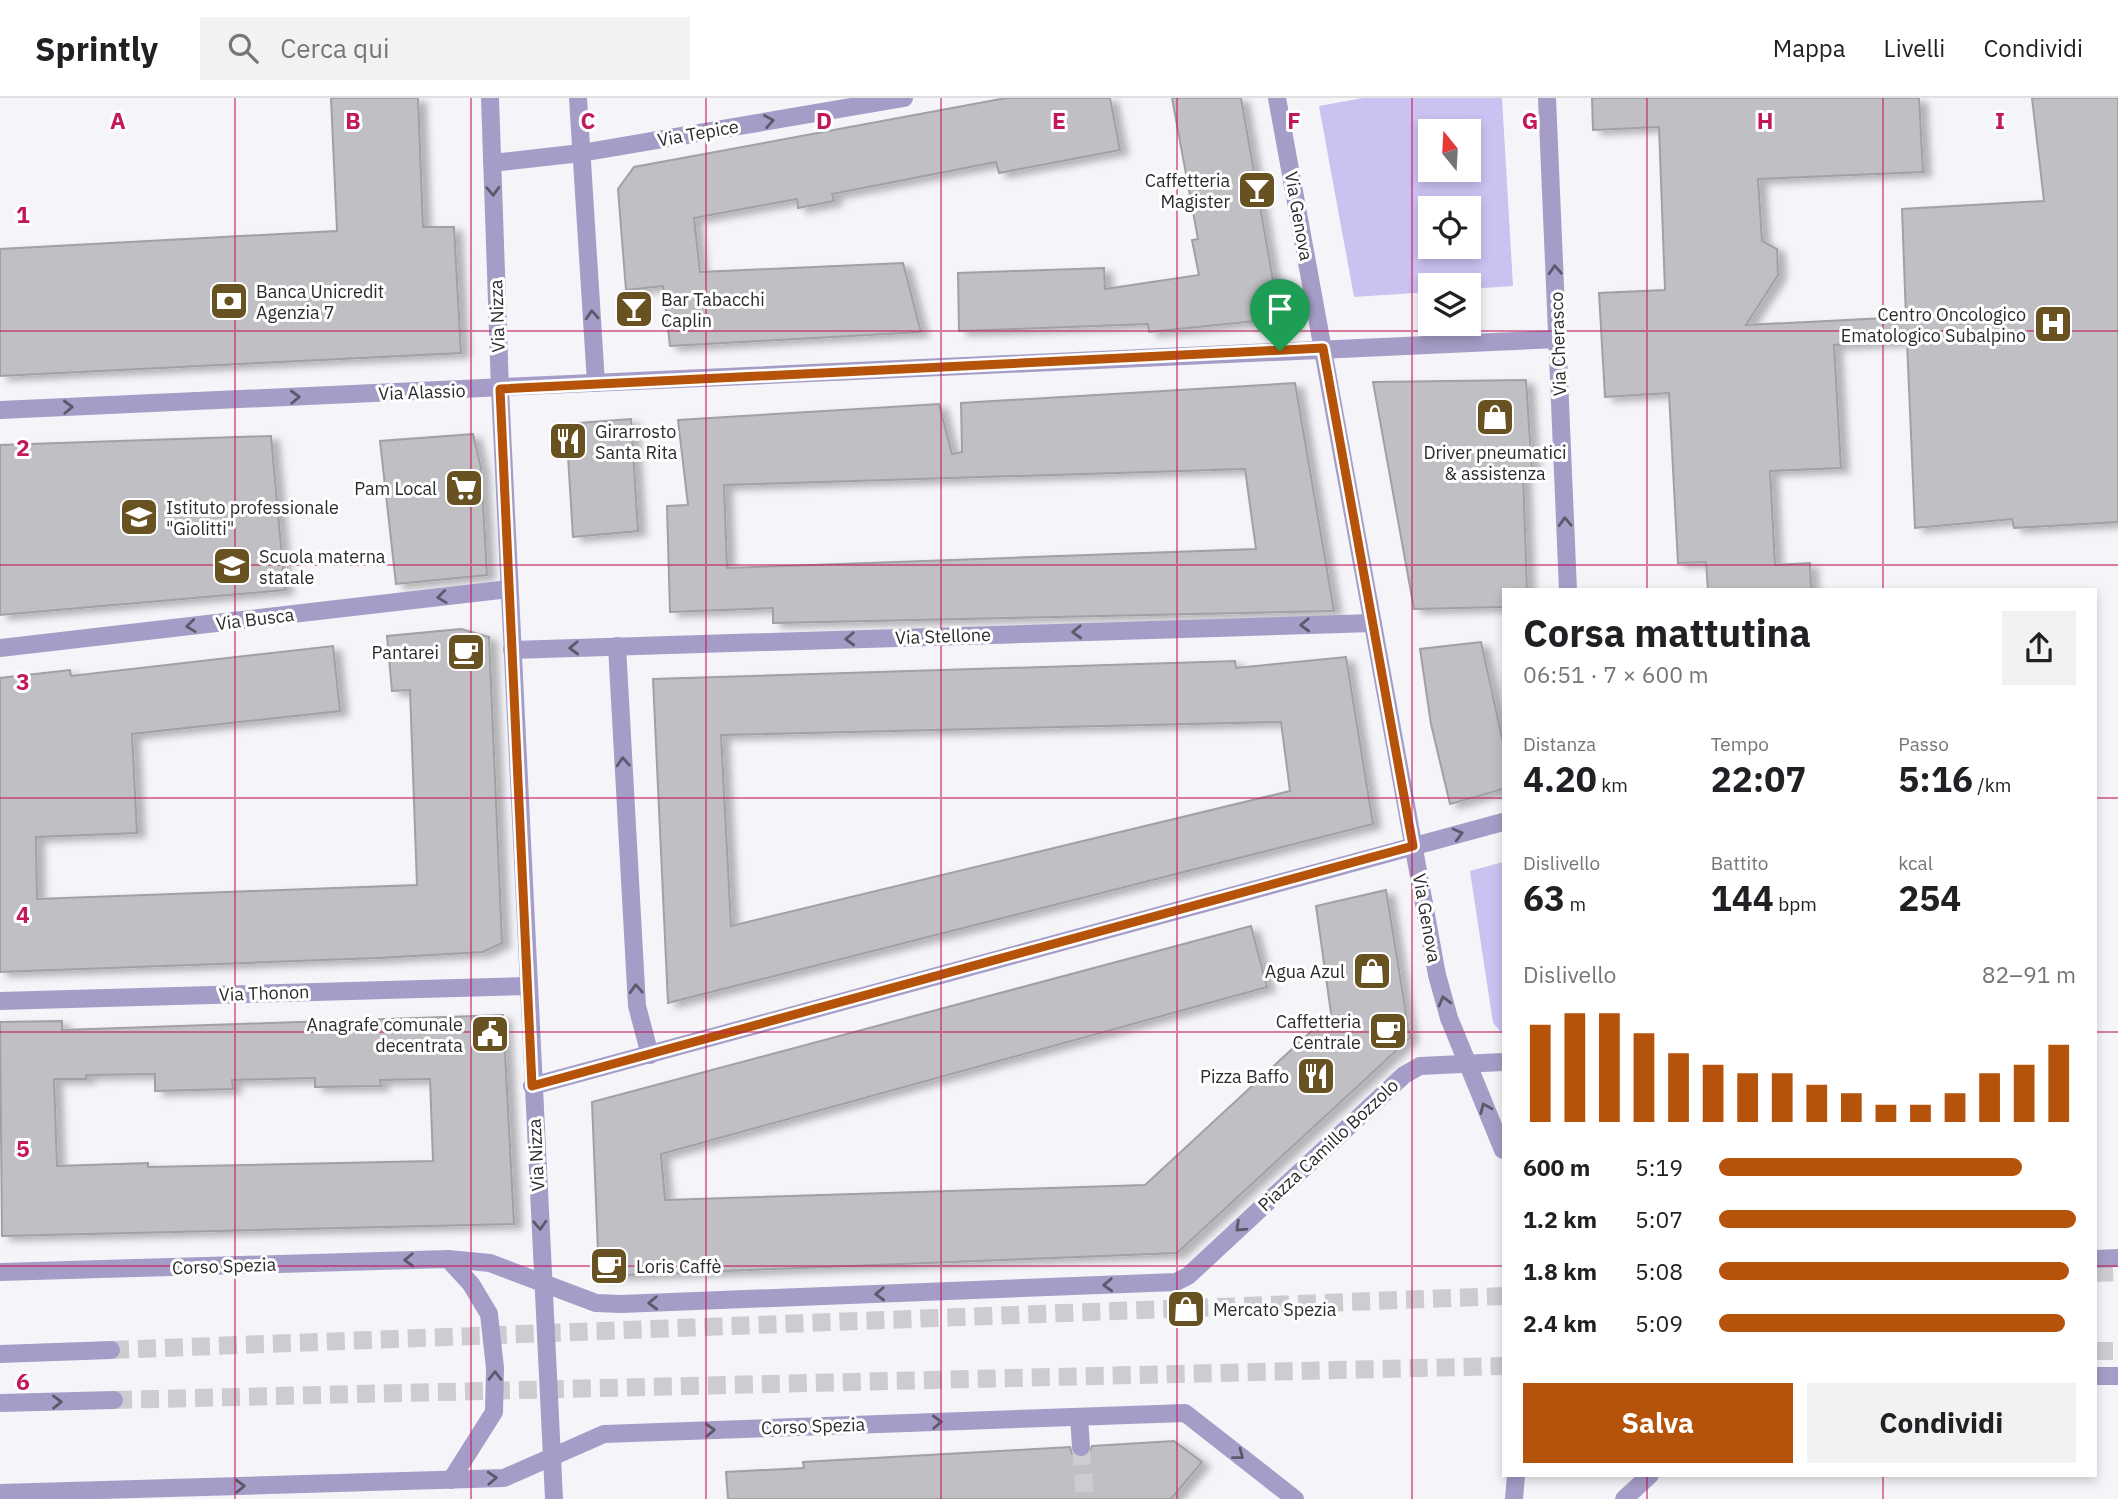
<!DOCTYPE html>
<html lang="it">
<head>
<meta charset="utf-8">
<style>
  body { margin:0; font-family:"IBM Plex Sans",sans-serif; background:#f2f2f2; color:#202124; height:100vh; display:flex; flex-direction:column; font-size:26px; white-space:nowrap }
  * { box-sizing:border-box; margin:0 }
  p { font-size:23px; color:#757577 }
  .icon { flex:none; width:38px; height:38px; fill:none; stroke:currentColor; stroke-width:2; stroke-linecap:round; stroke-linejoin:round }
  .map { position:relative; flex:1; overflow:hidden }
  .side { position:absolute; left:1502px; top:490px; width:595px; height:889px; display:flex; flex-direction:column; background:#fff; border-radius:0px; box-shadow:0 4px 10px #0003 }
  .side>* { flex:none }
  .needle { width:46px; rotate:342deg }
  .tools { position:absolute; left:1418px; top:21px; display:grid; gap:14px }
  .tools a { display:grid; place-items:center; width:63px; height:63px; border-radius:0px; background:#fff; box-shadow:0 4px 10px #0003; font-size:35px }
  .pin { position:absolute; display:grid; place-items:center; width:60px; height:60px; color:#fff; margin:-72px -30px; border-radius:50% 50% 50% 0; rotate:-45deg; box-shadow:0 0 7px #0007 }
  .pin .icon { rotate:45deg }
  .round { display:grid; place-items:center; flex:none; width:74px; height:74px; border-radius:0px; background:#f2f2f2 }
  .overview { display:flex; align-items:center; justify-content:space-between; height:119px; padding:0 21px }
  h1 { font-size:38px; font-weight:800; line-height:52px }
  .metrics { display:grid; grid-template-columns:repeat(3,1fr); gap:10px; height:119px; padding:7px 21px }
  .metrics div { display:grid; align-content:center }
  .metrics b { font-size:35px; font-weight:800 }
  .metrics small { font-size:19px; font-weight:400 }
  .metrics p { font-size:19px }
  .chart { height:196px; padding:14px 21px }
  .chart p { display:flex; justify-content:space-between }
  .chart svg { width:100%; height:126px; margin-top:7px; stroke:#b45309; stroke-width:6 }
  .action { display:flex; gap:14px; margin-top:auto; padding:14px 21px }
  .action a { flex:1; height:80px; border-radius:0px; background:#b45309; color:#fff; font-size:28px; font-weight:800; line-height:80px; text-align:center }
  .action a+a { background:#f2f2f2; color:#202124 }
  ul { padding:0 21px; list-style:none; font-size:23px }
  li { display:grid; grid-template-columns:112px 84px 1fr; align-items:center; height:52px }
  li i { height:18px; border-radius:9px; background:#b45309 }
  header { display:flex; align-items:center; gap:42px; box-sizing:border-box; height:98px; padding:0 35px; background:#fff; border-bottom:2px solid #e0e0e0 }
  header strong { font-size:33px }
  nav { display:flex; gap:38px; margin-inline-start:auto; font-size:24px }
  .search { width:490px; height:63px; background:#f2f2f2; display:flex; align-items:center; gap:18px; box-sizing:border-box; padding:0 24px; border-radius:0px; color:#757577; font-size:26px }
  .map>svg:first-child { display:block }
  .green { fill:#cbc2f2; fill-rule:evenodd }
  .building { fill:#c0c0c4; stroke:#a1a0a4; stroke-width:2; fill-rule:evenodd; filter:url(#shadow) }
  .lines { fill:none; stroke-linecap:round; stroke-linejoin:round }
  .minor-tunnel { stroke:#cdccd0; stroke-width:18; stroke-dasharray:18 9; stroke-linecap:butt }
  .minor { stroke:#a59dc7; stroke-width:18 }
  .oneway { stroke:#5c596b }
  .route-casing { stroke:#fff; stroke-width:14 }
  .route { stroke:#b45309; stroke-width:9 }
  .grid { fill:none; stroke:#c2185b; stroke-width:2; stroke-opacity:0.55 }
  .labels { text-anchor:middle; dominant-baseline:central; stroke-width:6; stroke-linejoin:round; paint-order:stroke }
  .street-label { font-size:18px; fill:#2b2b2d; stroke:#fff }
  .poi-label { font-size:18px; fill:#2b2b2d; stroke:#fff; text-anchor:end }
  .grid-label { font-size:23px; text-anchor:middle; font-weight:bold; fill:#c2185b; stroke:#fff; stroke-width:6; stroke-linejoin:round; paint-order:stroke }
</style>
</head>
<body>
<header>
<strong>Sprintly</strong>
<div class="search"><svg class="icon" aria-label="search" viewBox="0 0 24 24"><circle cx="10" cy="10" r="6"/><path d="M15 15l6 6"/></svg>Cerca qui</div>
<nav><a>Mappa</a><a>Livelli</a><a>Condividi</a></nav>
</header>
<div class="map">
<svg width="2118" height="1401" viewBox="0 0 2118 1401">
  <defs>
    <filter id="shadow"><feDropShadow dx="8" dy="4.5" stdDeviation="3.5" flood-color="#0004"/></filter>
  </defs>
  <rect width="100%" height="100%" fill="#f5f4f9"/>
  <g class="green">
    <path d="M1363,0H1502L1513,188L1468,191V187H1430V194L1354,199L1319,8ZM1430,33H1468V72H1430ZM1430,110H1468V149H1430Z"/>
    <polygon points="1503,764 1503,936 1493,925 1470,773"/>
  </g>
  <g class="building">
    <polygon points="331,0 418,0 423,129 454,129 461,255 0,278 0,151 337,133"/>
    <polygon points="1006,0 1110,0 1120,52 999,75 996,64 832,96 834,103 798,110 797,101 694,120 700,174 903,165 921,234 670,248 663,188 626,192 618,91 634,69"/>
    <polygon points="1172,0 1241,0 1277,205 1266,222 1149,234 1148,226 959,233 958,175 1104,170 1105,191 1199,177 1192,142 1198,141"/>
    <polygon points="1592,0 1919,0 1923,74 1758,81 1762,143 1777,151 1778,177 1746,227 1906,219 1902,111 2044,103 2032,0 2118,0 2118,424 2014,430 2012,421 1915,430 1907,243 1834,247 1841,370 1770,373 1775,467 1810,465 1811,492 1708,492 1706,464 1678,465 1669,295 1605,299 1599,195 1665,192 1659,29 1593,32"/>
    <polygon points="1526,282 1532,373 1523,374 1527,492 1503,492 1503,509 1414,511 1373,284"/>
    <path d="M1295,285L1334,513L773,525V510L670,514L667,408L688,407L678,322L939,306L952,356L962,354L961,305ZM1245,371L1256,451L727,470L724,387Z"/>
    <polygon points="631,321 638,433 573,439 566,326"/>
    <polygon points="473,336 481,370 487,477 396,486 380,343"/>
    <polygon points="271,338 285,492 0,517 0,347"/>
    <polygon points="461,531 489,539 502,845 483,854 379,860 0,874 0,580 70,572 71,578 333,548 340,613 132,636 137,735 36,739 37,801 417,787 410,592 392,593 387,538"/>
    <polygon points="1481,544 1503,644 1503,691 1450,706 1431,626 1420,551"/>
    <path d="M1346,559L1373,726L668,905L653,581L1235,563L1236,570ZM1281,624L1290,693L731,828L721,637Z"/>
    <polygon points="1386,792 1410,940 1177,1155 599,1178 592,1004 1251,828 1267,889 661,1056 665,1102 1145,1087 1331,915 1316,808"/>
    <path d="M503,917L514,1126L2,1138L0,924L62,923V932ZM155,976V993L233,991L232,982L315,980V989L381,988L380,982L430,981L433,1063L148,1069V1065L57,1068L54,981H86V977Z"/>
    <polygon points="1174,1343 1202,1364 1171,1401 728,1401 726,1374 804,1370 803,1364 1070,1349 1072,1356 1081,1360 1088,1358 1092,1348"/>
  </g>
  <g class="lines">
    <g class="minor-tunnel">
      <polyline points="2095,1175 2118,1174"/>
      <polyline points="111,1252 1503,1198"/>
      <polyline points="2095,1253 2118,1253"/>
      <polyline points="114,1302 1503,1268"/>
      <polyline points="1081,1349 1085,1401"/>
    </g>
    <g class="minor">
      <polyline points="490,0 500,291 554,1401"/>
      <polyline points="578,0 596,285"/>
      <polyline points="1277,0 1437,877 1449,920 1503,1052"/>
      <polyline points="1547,0 1568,492"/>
      <polyline points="492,65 581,55 904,0"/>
      <polyline points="0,312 1558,241"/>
      <polyline points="617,548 637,908 650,957"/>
      <polyline points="0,550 509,491"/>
      <polyline points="512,552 1373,525"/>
      <polyline points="0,903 528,888"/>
      <polyline points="532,988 1503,724"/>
      <polyline points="448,1161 471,1186 489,1216 495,1270 494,1314 451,1382"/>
      <polyline points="2095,1161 2118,1160"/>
      <polyline points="0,1174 448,1161 490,1165 596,1205 621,1206 1176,1184 1188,1178 1404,977 1420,968 1503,964"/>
      <polyline points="0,1256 111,1252"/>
      <polyline points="2095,1278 2118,1278"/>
      <polyline points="0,1305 114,1302"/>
      <polyline points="1079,1319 1081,1349"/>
      <polyline points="0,1395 504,1380 604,1336 1185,1315 1295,1401"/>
      <polyline points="1514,1401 1516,1377"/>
      <polyline points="1624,1401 1650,1377"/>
    </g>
  </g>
  <defs><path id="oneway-chevron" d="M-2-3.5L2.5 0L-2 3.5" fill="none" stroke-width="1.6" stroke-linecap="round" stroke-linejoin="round" transform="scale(1.75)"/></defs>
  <g class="oneway">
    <use href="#oneway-chevron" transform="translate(769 23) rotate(-10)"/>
    <use href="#oneway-chevron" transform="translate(493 93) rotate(88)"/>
    <use href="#oneway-chevron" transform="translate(1555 172) rotate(-93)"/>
    <use href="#oneway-chevron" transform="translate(592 217) rotate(-94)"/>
    <use href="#oneway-chevron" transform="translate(295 299) rotate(-2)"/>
    <use href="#oneway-chevron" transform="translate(68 309) rotate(-2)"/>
    <use href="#oneway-chevron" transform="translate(1565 424) rotate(-92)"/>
    <use href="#oneway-chevron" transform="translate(442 499) rotate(173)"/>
    <use href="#oneway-chevron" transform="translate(1305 527) rotate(178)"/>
    <use href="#oneway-chevron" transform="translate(191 528) rotate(173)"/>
    <use href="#oneway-chevron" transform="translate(1077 534) rotate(178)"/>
    <use href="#oneway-chevron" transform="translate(850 541) rotate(178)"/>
    <use href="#oneway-chevron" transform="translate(574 550) rotate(178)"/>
    <use href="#oneway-chevron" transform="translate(623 664) rotate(-93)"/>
    <use href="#oneway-chevron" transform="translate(1458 736) rotate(-15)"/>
    <use href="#oneway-chevron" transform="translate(636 891) rotate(-93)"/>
    <use href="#oneway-chevron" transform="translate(1444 903) rotate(-105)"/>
    <use href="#oneway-chevron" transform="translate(1485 1010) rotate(-113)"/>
    <use href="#oneway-chevron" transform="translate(540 1127) rotate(87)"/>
    <use href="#oneway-chevron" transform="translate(1240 1129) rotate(137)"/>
    <use href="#oneway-chevron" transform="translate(409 1162) rotate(178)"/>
    <use href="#oneway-chevron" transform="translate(1108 1187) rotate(178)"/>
    <use href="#oneway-chevron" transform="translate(880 1196) rotate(178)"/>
    <use href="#oneway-chevron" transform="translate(653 1205) rotate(178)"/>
    <use href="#oneway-chevron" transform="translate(495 1278) rotate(-90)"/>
    <use href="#oneway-chevron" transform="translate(57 1304) rotate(-1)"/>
    <use href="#oneway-chevron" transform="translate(937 1324) rotate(-2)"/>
    <use href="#oneway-chevron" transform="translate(710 1332) rotate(-2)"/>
    <use href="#oneway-chevron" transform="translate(1239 1357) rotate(38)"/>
    <use href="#oneway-chevron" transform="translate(492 1380) rotate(-3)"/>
    <use href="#oneway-chevron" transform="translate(240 1388) rotate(-2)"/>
  </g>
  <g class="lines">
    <defs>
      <polygon id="route" points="1323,250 1413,748 532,988 500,291"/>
    </defs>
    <use href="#route" class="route-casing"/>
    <use href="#route" class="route"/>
  </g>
  <path class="grid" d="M235,0V1401M471,0V1401M706,0V1401M941,0V1401M1177,0V1401M1412,0V1401M1647,0V492M1883,0V492M0,233H2118M0,467H2118M0,700H1503M2095,700H2118M0,934H1503M2095,934H2118M0,1168H1503M2095,1168H2118M1647,1377V1401M1883,1377V1401"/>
  <defs>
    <symbol id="bar-square" viewBox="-11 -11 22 22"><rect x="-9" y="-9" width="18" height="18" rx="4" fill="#695221" stroke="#fff"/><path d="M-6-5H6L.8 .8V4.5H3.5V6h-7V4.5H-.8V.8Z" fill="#fff"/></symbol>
    <symbol id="bank-square" viewBox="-11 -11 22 22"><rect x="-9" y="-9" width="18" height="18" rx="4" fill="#695221" stroke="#fff"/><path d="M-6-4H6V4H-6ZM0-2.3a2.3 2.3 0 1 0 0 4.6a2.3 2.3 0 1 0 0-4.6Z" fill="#fff"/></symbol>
    <symbol id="hospital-square" viewBox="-11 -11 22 22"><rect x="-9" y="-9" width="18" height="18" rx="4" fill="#695221" stroke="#fff"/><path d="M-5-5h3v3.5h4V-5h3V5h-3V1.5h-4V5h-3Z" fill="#fff"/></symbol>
    <symbol id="shop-square" viewBox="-11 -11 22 22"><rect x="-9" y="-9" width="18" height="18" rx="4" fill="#695221" stroke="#fff"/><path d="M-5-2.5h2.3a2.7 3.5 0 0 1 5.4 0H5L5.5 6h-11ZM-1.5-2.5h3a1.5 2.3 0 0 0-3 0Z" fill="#fff"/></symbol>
    <symbol id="restaurant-square" viewBox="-11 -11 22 22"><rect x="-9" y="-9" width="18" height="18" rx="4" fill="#695221" stroke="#fff"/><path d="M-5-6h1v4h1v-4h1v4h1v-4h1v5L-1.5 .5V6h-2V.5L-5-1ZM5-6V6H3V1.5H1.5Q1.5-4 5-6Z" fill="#fff"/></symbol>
    <symbol id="supermarket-square" viewBox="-11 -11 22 22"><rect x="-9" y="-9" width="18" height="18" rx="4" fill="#695221" stroke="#fff"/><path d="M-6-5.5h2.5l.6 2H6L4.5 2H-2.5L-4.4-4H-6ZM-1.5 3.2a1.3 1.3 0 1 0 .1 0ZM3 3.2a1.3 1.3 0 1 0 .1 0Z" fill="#fff"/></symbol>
    <symbol id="school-square" viewBox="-11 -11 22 22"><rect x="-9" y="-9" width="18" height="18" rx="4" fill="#695221" stroke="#fff"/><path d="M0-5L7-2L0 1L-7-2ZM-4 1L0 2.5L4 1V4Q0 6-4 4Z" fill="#fff"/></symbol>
    <symbol id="cafe-square" viewBox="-11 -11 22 22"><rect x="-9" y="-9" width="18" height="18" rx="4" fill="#695221" stroke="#fff"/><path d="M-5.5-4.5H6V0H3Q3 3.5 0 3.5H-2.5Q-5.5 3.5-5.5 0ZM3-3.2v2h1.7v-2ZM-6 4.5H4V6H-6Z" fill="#fff"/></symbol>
    <symbol id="civic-square" viewBox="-11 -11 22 22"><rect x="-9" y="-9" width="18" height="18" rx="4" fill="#695221" stroke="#fff"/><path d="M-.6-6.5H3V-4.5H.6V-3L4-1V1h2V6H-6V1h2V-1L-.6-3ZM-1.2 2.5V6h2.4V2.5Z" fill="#fff"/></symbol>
  </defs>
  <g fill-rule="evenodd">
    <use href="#bar-square" x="1235" y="70" width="44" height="44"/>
    <use href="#bank-square" x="207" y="181" width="44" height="44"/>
    <use href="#bar-square" x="612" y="189" width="44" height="44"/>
    <use href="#hospital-square" x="2031" y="204" width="44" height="44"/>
    <use href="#shop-square" x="1473" y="297" width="44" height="44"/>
    <use href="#restaurant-square" x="546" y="321" width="44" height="44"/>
    <use href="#supermarket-square" x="442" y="368" width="44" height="44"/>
    <use href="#school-square" x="117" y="397" width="44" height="44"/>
    <use href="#school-square" x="210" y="446" width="44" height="44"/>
    <use href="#cafe-square" x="444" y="532" width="44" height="44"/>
    <use href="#shop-square" x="1350" y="851" width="44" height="44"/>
    <use href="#cafe-square" x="1366" y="911" width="44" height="44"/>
    <use href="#civic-square" x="468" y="914" width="44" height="44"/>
    <use href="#restaurant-square" x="1294" y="956" width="44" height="44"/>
    <use href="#cafe-square" x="587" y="1146" width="44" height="44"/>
    <use href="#shop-square" x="1164" y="1189" width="44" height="44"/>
  </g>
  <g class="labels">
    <g class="street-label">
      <text transform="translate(698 35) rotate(-10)">Via Tepice</text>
      <text transform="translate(1299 118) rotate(80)">Via Genova</text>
      <text transform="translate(497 218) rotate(-92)">Via Nizza</text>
      <text transform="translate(1558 246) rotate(-92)">Via Cherasco</text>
      <text transform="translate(422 294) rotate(-2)">Via Alassio</text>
      <text transform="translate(255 521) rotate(-7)">Via Busca</text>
      <text transform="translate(943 538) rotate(-2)">Via Stellone</text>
      <text transform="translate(1427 820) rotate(80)">Via Genova</text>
      <text transform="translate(264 895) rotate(-2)">Via Thonon</text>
      <text transform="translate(1328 1047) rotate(-43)">Piazza Camillo Bozzolo</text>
      <text transform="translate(536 1057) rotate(-93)">Via Nizza</text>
      <text transform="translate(224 1168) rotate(-2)">Corso Spezia</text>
      <text transform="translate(813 1328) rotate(-2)">Corso Spezia</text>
    </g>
    <g class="poi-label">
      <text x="1230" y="82">Caffetteria<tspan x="1230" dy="21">Magister</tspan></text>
      <text x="256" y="193" text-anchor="start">Banca Unicredit<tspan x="256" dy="21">Agenzia 7</tspan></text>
      <text x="661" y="201" text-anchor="start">Bar Tabacchi<tspan x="661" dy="21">Caplin</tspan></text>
      <text x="2026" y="216">Centro Oncologico<tspan x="2026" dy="21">Ematologico Subalpino</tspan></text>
      <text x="595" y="333" text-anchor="start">Girarrosto<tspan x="595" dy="21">Santa Rita</tspan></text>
      <text x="1495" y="354" text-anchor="middle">Driver pneumatici<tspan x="1495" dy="21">&amp; assistenza</tspan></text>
      <text x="437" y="390">Pam Local</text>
      <text x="166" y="409" text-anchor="start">Istituto professionale<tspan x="166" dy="21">"Giolitti"</tspan></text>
      <text x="259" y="458" text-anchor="start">Scuola materna<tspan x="259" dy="21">statale</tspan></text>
      <text x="439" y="554">Pantarei</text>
      <text x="1345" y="873">Agua Azul</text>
      <text x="1361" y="923">Caffetteria<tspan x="1361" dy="21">Centrale</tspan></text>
      <text x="463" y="926">Anagrafe comunale<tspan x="463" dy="21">decentrata</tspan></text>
      <text x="1289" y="978">Pizza Baffo</text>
      <text x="636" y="1168" text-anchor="start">Loris Caffè</text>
      <text x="1213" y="1211" text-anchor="start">Mercato Spezia</text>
    </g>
  </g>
  <g class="grid-label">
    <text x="118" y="31">A</text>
    <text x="353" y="31">B</text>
    <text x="588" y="31">C</text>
    <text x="824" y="31">D</text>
    <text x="1059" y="31">E</text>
    <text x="1294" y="31">F</text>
    <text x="1530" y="31">G</text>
    <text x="1765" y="31">H</text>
    <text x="2000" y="31">I</text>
    <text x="23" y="125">1</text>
    <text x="23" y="358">2</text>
    <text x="23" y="592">3</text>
    <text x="23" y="825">4</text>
    <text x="23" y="1059">5</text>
    <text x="23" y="1292">6</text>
  </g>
</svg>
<div class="tools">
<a><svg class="needle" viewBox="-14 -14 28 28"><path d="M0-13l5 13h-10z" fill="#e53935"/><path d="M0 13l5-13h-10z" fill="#757577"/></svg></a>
<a><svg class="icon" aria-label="locate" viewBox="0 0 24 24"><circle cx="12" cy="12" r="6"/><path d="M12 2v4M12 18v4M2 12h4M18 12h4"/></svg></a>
<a><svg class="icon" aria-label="layers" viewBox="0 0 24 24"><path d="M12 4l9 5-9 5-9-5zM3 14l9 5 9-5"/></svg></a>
</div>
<div class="pin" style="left:1280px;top:253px;background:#1e9e55"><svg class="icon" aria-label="arrive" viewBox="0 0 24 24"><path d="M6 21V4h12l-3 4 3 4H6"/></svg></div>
<section class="side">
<div class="overview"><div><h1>Corsa mattutina</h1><p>06:51 · 7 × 600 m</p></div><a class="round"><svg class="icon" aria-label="share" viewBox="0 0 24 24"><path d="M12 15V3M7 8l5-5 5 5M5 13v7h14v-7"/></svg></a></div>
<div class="metrics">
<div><p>Distanza</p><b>4.20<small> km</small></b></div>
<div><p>Tempo</p><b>22:07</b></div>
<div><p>Passo</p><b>5:16<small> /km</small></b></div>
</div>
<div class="metrics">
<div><p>Dislivello</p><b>63<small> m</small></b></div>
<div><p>Battito</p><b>144<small> bpm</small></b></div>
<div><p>kcal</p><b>254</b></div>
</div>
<div class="chart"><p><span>Dislivello</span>82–91 m</p>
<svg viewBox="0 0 160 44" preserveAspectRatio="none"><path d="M5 44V10M15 44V6M25 44V6M35 44V13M45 44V20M55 44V24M65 44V27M75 44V27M85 44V31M95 44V34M105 44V38M115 44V38M125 44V34M135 44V27M145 44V24M155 44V17"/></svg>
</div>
<ul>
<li><b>600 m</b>5:19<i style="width:85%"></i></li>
<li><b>1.2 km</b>5:07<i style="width:100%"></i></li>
<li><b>1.8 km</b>5:08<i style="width:98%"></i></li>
<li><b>2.4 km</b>5:09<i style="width:97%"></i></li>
</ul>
<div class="action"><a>Salva</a><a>Condividi</a></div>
</section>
</div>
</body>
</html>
